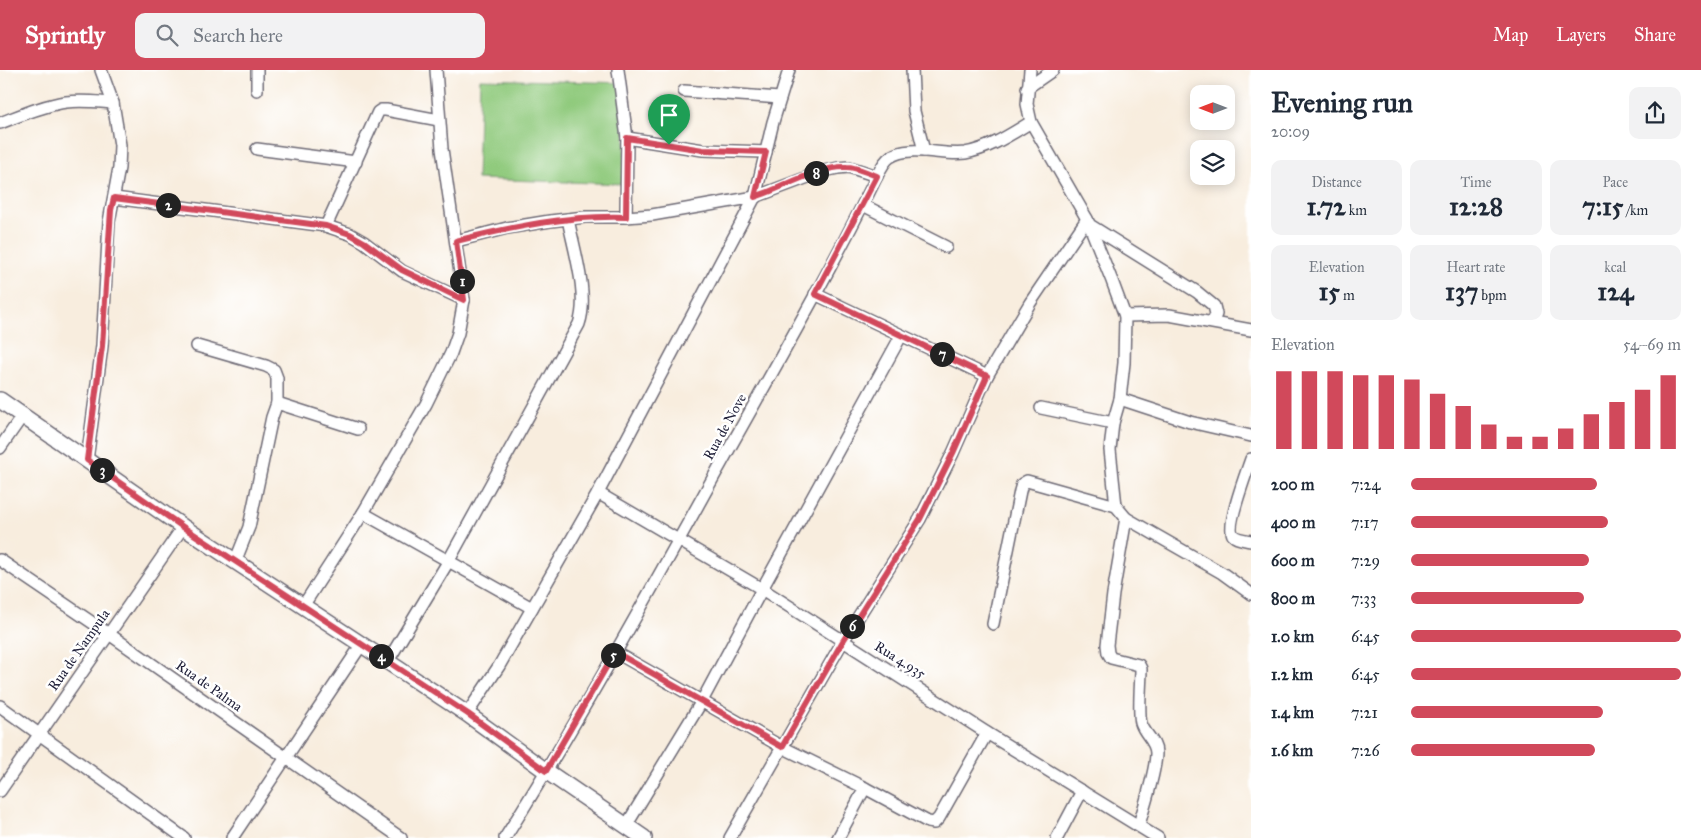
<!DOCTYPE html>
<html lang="en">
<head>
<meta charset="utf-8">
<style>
  body { margin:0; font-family:"IM FELL Great Primer",serif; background:#f2f2f3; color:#1f2937; height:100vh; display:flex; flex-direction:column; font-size:19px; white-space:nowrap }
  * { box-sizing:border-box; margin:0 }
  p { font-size:16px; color:#747a83 }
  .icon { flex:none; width:28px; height:28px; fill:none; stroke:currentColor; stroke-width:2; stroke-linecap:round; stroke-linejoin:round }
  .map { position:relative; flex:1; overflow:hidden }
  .drawer { display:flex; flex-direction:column; background:#fff; width:450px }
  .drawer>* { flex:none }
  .needle { width:32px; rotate:270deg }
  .tools { position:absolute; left:1190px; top:15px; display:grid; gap:10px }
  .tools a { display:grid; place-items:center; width:45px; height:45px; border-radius:10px; background:#fff; box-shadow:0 2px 12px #0003; font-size:25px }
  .pin { position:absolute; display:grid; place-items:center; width:42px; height:42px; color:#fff; margin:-51px -21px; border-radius:50% 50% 50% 0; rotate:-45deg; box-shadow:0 0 5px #0007 }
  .pin .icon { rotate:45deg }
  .km { position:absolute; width:25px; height:25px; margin:-12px; border-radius:50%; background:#222; color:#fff; font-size:14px; line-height:25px; text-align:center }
  .round { display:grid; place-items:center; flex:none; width:52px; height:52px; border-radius:10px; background:#f2f2f3 }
  .headline { display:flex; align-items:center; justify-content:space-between; height:85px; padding:0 20px }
  h1 { font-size:28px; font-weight:800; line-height:38px }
  .stats { display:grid; grid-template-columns:repeat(3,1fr); gap:8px; height:85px; padding:5px 20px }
  .stats div { display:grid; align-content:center; border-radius:10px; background:#f2f2f3; text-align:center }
  .stats b { font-size:25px; font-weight:800 }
  .stats small { font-size:14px; font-weight:400 }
  .stats p { font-size:14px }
  .chart { height:140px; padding:10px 20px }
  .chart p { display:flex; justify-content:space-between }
  .chart svg { width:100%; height:90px; margin-top:5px; stroke:#d1495b; stroke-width:6 }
  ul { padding:0 20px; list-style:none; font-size:16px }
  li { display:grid; grid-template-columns:80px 60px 1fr; align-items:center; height:38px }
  li i { height:12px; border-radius:6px; background:#d1495b }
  header { display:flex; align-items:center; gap:30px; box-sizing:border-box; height:70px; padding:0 25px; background:#d1495b; color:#fff }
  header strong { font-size:24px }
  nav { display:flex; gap:28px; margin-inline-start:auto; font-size:18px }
  .search { width:350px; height:45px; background:#f2f2f3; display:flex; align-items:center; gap:12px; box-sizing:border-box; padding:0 18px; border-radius:10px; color:#747a83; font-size:19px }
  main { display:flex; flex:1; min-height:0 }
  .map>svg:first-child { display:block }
  .green { fill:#90ca7d; stroke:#59765c }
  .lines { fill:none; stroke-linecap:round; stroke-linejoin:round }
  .minor-casing { stroke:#6d6974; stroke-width:14 }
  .major-casing { stroke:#6d6974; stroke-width:18 }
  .minor { stroke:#fff; stroke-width:11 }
  .major { stroke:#fff; stroke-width:15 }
  .route-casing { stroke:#fff; stroke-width:10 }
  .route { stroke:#d1495b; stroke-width:6 }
  .labels { text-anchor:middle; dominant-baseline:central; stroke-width:5; stroke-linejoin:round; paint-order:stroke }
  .street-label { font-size:14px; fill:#22223b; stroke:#fff }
</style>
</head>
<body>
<header>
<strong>Sprintly</strong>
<div class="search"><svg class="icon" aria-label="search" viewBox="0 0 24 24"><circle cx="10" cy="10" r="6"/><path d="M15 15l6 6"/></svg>Search here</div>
<nav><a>Map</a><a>Layers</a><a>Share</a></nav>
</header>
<main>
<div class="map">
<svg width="1251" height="768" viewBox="0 0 1251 768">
  <rect width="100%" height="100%" fill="#fff"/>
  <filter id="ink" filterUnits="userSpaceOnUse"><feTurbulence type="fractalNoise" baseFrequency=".02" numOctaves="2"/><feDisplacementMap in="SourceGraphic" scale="10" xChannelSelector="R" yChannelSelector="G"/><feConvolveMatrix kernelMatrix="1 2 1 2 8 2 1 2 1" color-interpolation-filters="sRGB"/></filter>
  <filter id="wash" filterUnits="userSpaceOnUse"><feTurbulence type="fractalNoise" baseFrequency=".0096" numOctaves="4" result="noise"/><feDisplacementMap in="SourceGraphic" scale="20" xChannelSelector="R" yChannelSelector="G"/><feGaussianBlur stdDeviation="1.12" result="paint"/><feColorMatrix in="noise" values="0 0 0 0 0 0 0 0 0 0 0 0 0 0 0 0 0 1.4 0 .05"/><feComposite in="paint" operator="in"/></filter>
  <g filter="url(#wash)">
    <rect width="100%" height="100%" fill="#f8edde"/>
    <polygon class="green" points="480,9 627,13 624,114 477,109"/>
  </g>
  <g filter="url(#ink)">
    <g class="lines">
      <defs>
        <g id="minor">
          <polyline points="618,0 627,68 626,147"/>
          <polyline points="912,0 914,41 924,81"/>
          <polyline points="1030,0 1027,34 1031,52 1087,149 1112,211 1125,246 1124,293 1120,329 1113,353 1110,380 1116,436"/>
          <polyline points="1027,18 1053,0"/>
          <polyline points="257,20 257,0"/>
          <polyline points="684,21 780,28"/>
          <path d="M0,53C21,45 44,35 66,32C82,30 98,32 113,33"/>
          <polyline points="627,68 703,80 766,82"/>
          <polyline points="257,79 356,92"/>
          <polyline points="114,128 326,156 350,164 364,172 402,201 464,230"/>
          <polyline points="863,135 946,177"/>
          <polyline points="1088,154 1197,222 1214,236 1216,244 1213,252"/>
          <polyline points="326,156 378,42 381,40 386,40 439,50"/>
          <polyline points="456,171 507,158 550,151 585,147 626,147 652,145 755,127 824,101 838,98 849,97 877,106"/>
          <polyline points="815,224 987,306"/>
          <polyline points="1125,246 1169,245 1251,260"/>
          <polyline points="197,276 266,296 274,300 277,308 277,333"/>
          <polyline points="1120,329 1190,352 1251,366"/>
          <polyline points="1041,338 1113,353"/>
          <polyline points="0,378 23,345"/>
          <path d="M1251,389C1247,401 1226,456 1233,465C1236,469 1246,470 1251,471"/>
          <polyline points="87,390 102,276 109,152 119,98 120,75 113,33 101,0"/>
          <polyline points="598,423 762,519 987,663 1158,768"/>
          <polyline points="363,443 532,538"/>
          <path d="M1126,448L1113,524L1107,575L1108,583L1111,588L1139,595L1141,599C1141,613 1138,641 1141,653C1144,664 1156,671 1156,683C1156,702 1144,736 1139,755"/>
          <polyline points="0,490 109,564 401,768"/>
          <polyline points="235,492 249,457 272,347 277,333 358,359"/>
          <polyline points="303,536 363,443 426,334 451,283 458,263 464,230 442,79 436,0"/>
          <polyline points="993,554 1020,421 1022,414 1027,411 1116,436 1126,448 1222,503 1251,524"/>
          <polyline points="615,582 782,677 865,718 928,752 934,753 939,748 987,663"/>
          <path d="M388,591L448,492L579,254C589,225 574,180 568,149"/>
          <polyline points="0,636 184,768"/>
          <polyline points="467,644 499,596 598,423 755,127 773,52 789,0"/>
          <polyline points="0,721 183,457"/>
          <polyline points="626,756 702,631 762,519 901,266"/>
          <polyline points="232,768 362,574"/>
          <path d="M505,768C584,642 656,511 728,381C779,290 831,200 877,106C880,100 884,91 890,87C908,74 944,86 965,83C989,79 1011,64 1031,52"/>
          <polyline points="730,768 843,571 920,449 953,383 987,306 1030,233 1087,149"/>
          <polyline points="838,768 865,718"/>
          <polyline points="1057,768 1082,721"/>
        </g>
        <polyline id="major" points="0,330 183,457 467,644 546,701 644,768"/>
      </defs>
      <use href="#minor" class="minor-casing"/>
      <use href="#major" class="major-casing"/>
      <use href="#minor" class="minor"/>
      <use href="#major" class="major"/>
    </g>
  </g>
  <g class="lines" filter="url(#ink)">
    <defs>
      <path id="route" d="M627,68L703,80L766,82L755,127C783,118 818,96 847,97C857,97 867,103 877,106L815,224L987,306L953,383L920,449L843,571L782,677L615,582L546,701L468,644L183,457L87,390L102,276L111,140L114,128L326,156L350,164L364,172L402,200L464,230L456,171C512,157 568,145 626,147Z"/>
    </defs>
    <use href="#route" class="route-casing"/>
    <use href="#route" class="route"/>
  </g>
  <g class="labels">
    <g class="street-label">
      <text transform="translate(725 357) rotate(-61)">Rua de Nove</text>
      <text transform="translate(79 580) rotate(-55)">Rua de Nampula</text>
      <text transform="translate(900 590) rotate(32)">Rua 4.935</text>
      <text transform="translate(209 616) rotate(35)">Rua de Palma</text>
    </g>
  </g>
</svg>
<div class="tools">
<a><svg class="needle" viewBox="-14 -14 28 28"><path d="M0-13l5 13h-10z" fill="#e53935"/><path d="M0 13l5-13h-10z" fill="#747a83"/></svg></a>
<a><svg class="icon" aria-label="layers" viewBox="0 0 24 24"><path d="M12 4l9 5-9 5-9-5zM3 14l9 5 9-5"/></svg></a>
</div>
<div class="pin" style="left:669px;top:75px;background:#1e9e55"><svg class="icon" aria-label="arrive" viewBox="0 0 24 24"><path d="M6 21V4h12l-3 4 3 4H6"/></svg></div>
<b class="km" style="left:462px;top:211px">1</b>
<b class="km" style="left:168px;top:135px">2</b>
<b class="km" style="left:102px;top:400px">3</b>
<b class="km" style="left:381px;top:586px">4</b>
<b class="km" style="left:613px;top:585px">5</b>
<b class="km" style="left:852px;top:556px">6</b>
<b class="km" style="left:942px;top:284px">7</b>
<b class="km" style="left:816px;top:103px">8</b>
</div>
<section class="drawer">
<div class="headline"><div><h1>Evening run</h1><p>20:09</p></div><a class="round"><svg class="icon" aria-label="share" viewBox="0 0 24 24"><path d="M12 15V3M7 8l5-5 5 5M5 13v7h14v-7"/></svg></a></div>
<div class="stats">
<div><p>Distance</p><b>1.72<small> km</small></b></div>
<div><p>Time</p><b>12:28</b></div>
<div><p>Pace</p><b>7:15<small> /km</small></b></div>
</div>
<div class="stats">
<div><p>Elevation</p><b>15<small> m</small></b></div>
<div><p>Heart rate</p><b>137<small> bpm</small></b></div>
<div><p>kcal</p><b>124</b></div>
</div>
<div class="chart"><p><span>Elevation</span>54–69 m</p>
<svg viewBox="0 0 160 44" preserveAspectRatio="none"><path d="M5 44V6M15 44V6M25 44V6M35 44V8M45 44V8M55 44V10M65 44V17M75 44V23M85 44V32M95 44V38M105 44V38M115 44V34M125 44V27M135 44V21M145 44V15M155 44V8"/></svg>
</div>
<ul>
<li><b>200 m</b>7:24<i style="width:69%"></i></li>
<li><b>400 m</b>7:17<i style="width:73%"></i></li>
<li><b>600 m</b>7:29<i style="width:66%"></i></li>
<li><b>800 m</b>7:33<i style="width:64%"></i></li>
<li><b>1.0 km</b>6:45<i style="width:100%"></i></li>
<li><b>1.2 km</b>6:45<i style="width:100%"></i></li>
<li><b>1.4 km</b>7:21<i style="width:71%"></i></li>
<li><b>1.6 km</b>7:26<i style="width:68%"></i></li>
</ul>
</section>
</main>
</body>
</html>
